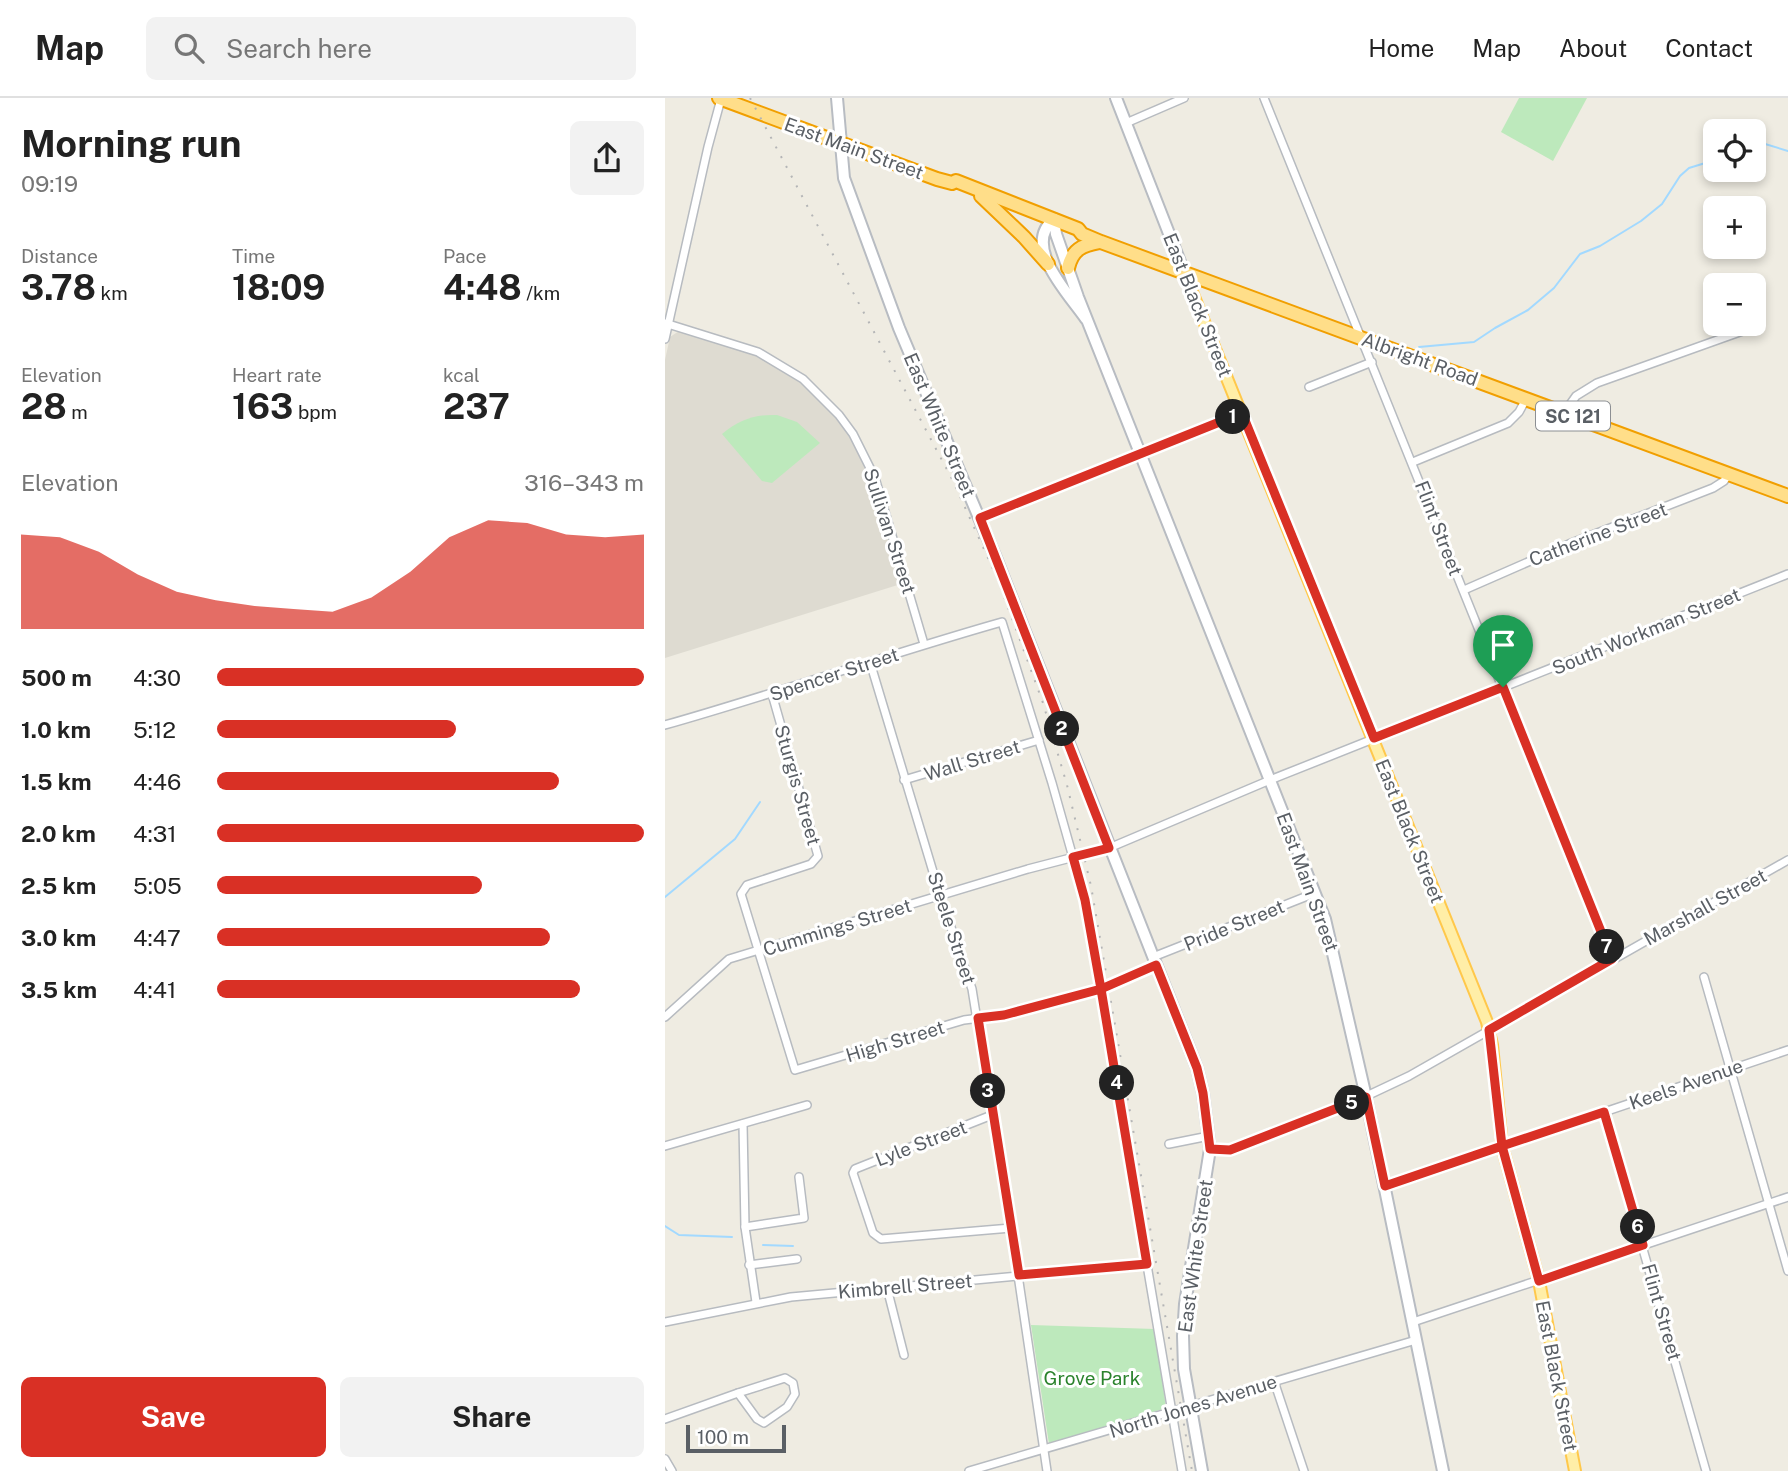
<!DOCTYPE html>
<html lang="en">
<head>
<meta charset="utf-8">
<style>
  body { margin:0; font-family:"Public Sans",sans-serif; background:#f2f2f2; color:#222; height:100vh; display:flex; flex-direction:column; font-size:26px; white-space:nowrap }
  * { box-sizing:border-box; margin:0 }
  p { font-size:23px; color:#767676 }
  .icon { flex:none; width:38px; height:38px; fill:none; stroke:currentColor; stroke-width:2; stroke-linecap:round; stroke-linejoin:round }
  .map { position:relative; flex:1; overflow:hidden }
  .details { display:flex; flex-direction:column; background:#fff; width:665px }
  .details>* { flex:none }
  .controls { position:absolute; left:1038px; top:21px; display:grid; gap:14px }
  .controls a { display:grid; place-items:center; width:63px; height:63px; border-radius:10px; background:#fff; box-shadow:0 4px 10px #0003; font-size:35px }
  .scale { position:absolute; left:21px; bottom:18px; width:100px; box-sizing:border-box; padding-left:7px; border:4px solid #5a5f65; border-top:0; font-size:19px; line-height:24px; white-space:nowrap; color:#5a5f65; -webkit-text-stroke:5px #fff; paint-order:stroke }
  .pin { position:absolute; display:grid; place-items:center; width:60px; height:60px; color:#fff; margin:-72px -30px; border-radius:50% 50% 50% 0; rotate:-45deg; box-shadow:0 0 7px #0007 }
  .pin .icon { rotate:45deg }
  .km { position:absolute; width:35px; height:35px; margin:-18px; border-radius:50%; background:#222; color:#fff; font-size:19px; line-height:35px; text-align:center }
  .round { display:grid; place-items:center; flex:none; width:74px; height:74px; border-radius:10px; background:#f2f2f2 }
  .overview { display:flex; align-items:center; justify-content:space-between; height:119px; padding:0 21px }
  h1 { font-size:38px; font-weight:700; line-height:52px }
  .stats { display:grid; grid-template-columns:repeat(3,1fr); gap:10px; height:119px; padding:7px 21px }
  .stats div { display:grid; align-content:center }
  .stats b { font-size:35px; font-weight:700 }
  .stats small { font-size:19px; font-weight:400 }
  .stats p { font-size:19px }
  .chart { height:196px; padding:14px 21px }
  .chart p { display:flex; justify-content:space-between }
  .chart svg { width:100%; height:126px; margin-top:7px; fill:#d93025; opacity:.7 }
  .action { display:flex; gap:14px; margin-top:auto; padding:14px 21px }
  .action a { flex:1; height:80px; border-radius:10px; background:#d93025; color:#fff; font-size:28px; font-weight:700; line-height:80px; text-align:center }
  .action a+a { background:#f2f2f2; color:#222 }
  ul { padding:0 21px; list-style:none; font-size:23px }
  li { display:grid; grid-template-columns:112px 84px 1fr; align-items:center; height:52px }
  li i { height:18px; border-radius:9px; background:#d93025 }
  header { display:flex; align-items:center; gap:42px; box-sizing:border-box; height:98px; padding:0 35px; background:#fff; border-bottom:2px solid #e0e0e0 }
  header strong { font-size:33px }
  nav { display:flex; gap:38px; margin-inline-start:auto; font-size:24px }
  .search { width:490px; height:63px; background:#f2f2f2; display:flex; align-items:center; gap:18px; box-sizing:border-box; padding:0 24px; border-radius:10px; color:#767676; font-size:26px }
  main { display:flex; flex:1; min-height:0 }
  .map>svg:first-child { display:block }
  .education { fill:#dedbd1 }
  .green { fill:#bde9bc }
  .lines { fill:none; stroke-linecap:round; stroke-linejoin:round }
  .stream { stroke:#a2d9ff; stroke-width:2 }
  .street-casing { stroke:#b7bbc0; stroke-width:10 }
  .secondary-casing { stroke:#b8bcc2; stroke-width:14 }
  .primary-casing { stroke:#ffc84b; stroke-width:14 }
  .highway-casing { stroke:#f19f00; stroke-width:16 }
  .street { stroke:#fff; stroke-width:7 }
  .secondary { stroke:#fff; stroke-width:10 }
  .primary { stroke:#ffeea7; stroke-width:10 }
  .highway { stroke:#ffde89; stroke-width:12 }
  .rail { stroke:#b4b5b6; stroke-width:2; stroke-dasharray:2 9; stroke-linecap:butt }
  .route-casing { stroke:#fff; stroke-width:14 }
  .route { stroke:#d93025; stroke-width:9 }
  .labels { text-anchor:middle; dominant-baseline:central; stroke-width:6; stroke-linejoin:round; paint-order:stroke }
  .shield { fill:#fff; stroke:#8c8f93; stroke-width:2 }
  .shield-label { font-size:18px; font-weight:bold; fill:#5a5f65 }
  .street-label { font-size:19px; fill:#5a5f65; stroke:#fff }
  .park-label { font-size:19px; fill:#2b832d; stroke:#fff }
</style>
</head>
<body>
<header>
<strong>Map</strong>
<div class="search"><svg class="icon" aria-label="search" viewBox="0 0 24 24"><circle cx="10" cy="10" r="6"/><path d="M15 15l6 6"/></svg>Search here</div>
<nav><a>Home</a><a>Map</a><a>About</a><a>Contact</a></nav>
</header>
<main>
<section class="details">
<div class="overview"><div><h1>Morning run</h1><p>09:19</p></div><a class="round"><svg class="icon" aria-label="share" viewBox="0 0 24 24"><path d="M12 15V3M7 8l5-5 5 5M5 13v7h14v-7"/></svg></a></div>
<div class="stats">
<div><p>Distance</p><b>3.78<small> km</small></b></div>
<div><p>Time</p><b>18:09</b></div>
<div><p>Pace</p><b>4:48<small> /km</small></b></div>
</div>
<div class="stats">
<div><p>Elevation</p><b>28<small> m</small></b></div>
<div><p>Heart rate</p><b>163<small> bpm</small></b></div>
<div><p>kcal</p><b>237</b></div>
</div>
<div class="chart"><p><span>Elevation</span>316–343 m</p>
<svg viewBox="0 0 160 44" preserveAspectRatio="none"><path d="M0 44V11L10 12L20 17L30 25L40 31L50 34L60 36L70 37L80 38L90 33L100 24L110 12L120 6L130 7L140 11L150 12L160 11V44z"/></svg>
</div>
<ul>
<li><b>500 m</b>4:30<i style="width:100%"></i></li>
<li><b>1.0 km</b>5:12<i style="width:56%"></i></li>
<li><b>1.5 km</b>4:46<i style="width:80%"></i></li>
<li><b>2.0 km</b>4:31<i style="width:100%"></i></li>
<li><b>2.5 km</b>5:05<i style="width:62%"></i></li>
<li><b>3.0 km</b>4:47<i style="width:78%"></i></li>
<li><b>3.5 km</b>4:41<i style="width:85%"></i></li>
</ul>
<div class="action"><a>Save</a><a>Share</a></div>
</section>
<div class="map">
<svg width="1123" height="1373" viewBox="0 0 1123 1373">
  <rect width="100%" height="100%" fill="#efece2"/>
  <polygon class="education" points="14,233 91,257 136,284 172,319 185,338 205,382 227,443 239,485 0,560 0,262 5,239"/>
  <g class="green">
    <polygon points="854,0 922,0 888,63 836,34"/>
    <path d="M112,317L132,324L155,345L107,385L97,383L57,336C74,322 90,316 112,317Z"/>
    <polygon points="366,1227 490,1231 501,1310 384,1346"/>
  </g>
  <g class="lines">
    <g class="stream">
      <polyline points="1088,50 1097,45 1123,53"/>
      <polyline points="754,249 809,244 830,230 863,212 889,190 915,156 935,148 976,123 997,106 1015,78 1024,70 1050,62"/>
      <polyline points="0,799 70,741 95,704"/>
      <polyline points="0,1128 14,1137 67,1139"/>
      <polyline points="98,1147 128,1148"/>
    </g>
    <defs>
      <g id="street">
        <path d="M599,0C714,287 833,573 947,861"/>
        <polyline points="461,25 519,0"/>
        <polyline points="0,225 93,254 138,281 174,317 188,336 210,380 259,546"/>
        <polyline points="0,241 43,49 56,1"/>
        <polyline points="644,289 707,264"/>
        <polyline points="899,315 911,298 932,285 1086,230"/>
        <polyline points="748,364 843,325 854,314 861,301"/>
        <polyline points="315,420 577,315"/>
        <polyline points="799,492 904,446 1048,390 1059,383 1064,376"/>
        <polyline points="205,564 275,797 307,891 353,1177 382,1373"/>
        <polyline points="107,596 153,758 146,766 82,787 76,796 130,972 299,922 339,917 431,893 491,867"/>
        <path d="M0,627C113,595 224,556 337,524L387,685L420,802L517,1373"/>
        <polyline points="239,682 374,642"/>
        <polyline points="488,859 650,795"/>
        <polyline points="1039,879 1123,1173"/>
        <polyline points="0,919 64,861 363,771 444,750 605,682 1123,476"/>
        <polyline points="939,1014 1041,1373"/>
        <polyline points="327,1017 200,1067 190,1071 188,1075 208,1135 216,1141 346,1130"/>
        <polyline points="78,1026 80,1129 91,1204"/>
        <polyline points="504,1046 544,1038"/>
        <polyline points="0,1048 142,1007"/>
        <polyline points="545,1051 565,1052 691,1003 744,978 1123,762"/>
        <polyline points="720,1088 1123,952"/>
        <polyline points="80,1129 139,1120 134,1079"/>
        <polyline points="84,1167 132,1161"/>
        <polyline points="222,1190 239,1257"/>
        <polyline points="0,1224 126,1199 482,1166"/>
        <polyline points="748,1224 1123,1099"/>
        <polygon points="120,1280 128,1285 130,1296 122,1309 99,1325 92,1321 73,1295"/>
        <polyline points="609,1283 639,1373"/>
        <polyline points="0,1321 73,1295"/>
        <polyline points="0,1361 7,1373"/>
        <polyline points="304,1373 751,1242"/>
      </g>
      <g id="secondary">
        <polyline points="172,0 179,80 234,230 331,460 532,970 538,995 545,1051 520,1206 518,1238 519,1271 537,1373"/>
        <polyline points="451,0 519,174"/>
        <path d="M421,221C404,196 356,148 389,121L391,136L413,199L660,821L701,999L778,1373"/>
      </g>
      <polyline id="primary" points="519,174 822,924 827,947 837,1048 874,1183 910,1373"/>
      <g id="highway">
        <polyline points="54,0 272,81 287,85 291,83 413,131 417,136 436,144 1123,398"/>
        <polyline points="316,98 359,139 383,166"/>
        <path d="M403,170C407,152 417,147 434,144"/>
      </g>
    </defs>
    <use href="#street" class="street-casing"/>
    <use href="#secondary" class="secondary-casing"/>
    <use href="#primary" class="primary-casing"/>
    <use href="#highway" class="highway-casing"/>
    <use href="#street" class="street"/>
    <use href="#secondary" class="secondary"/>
    <use href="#primary" class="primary"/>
    <use href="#highway" class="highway"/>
    <polyline class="rail" points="85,0 288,383 333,482 378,605 402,687 426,788 527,1373"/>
  </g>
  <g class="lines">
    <defs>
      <polyline id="route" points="838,589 709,640 577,315 315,420 444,750 408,759 420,802 436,891 339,917 313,920 354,1177 482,1166 436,891 491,867 532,970 538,995 545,1051 565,1052 701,999 720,1088 837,1048 874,1183 978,1147 939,1014 837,1048 824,932 947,861 838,589"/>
    </defs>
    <use href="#route" class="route-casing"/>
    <use href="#route" class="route"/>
  </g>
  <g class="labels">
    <rect class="shield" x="871" y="303.5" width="74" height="29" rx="5"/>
    <g class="shield-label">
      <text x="908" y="318">SC 121</text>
    </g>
    <g class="street-label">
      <text transform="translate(189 50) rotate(20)">East Main Street</text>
      <text transform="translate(533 207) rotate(68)">East Black Street</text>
      <text transform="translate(755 261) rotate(20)">Albright Road</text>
      <text transform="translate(275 327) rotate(67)">East White Street</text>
      <text transform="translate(774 430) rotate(69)">Flint Street</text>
      <text transform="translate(225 433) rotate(72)">Sullivan Street</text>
      <text transform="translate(933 436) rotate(-21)">Catherine Street</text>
      <text transform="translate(981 533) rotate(-22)">South Workman Street</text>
      <text transform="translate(169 576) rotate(-18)">Spencer Street</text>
      <text transform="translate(307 662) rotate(-17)">Wall Street</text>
      <text transform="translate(133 687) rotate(74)">Sturgis Street</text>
      <text transform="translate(745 733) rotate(68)">East Black Street</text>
      <text transform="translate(643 784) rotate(70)">East Main Street</text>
      <text transform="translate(1040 809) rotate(-29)">Marshall Street</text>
      <text transform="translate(569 827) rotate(-22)">Pride Street</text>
      <text transform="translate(172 829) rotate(-17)">Cummings Street</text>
      <text transform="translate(287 830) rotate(72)">Steele Street</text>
      <text transform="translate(230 943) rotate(-17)">High Street</text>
      <text transform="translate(1021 986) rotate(-19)">Keels Avenue</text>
      <text transform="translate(256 1045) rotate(-21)">Lyle Street</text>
      <text transform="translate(530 1158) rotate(-82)">East White Street</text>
      <text transform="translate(240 1188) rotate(-5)">Kimbrell Street</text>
      <text transform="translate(997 1214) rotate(74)">Flint Street</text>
      <text transform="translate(892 1278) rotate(79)">East Black Street</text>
      <text transform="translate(528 1308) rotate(-17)">North Jones Avenue</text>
    </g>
    <g class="park-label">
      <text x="427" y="1280">Grove Park</text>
    </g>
  </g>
</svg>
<div class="controls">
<a><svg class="icon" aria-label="locate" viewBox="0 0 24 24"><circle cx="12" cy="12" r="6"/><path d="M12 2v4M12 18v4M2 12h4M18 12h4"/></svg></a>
<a>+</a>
<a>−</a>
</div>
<div class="scale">100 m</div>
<div class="pin" style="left:838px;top:589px;background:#1e9e55"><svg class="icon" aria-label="arrive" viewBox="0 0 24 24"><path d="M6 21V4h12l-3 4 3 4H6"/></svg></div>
<b class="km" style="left:568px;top:319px">1</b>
<b class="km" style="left:397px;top:631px">2</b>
<b class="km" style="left:323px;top:993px">3</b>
<b class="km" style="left:452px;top:985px">4</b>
<b class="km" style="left:687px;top:1005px">5</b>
<b class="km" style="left:973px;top:1129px">6</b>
<b class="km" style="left:942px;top:849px">7</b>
</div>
</main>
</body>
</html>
